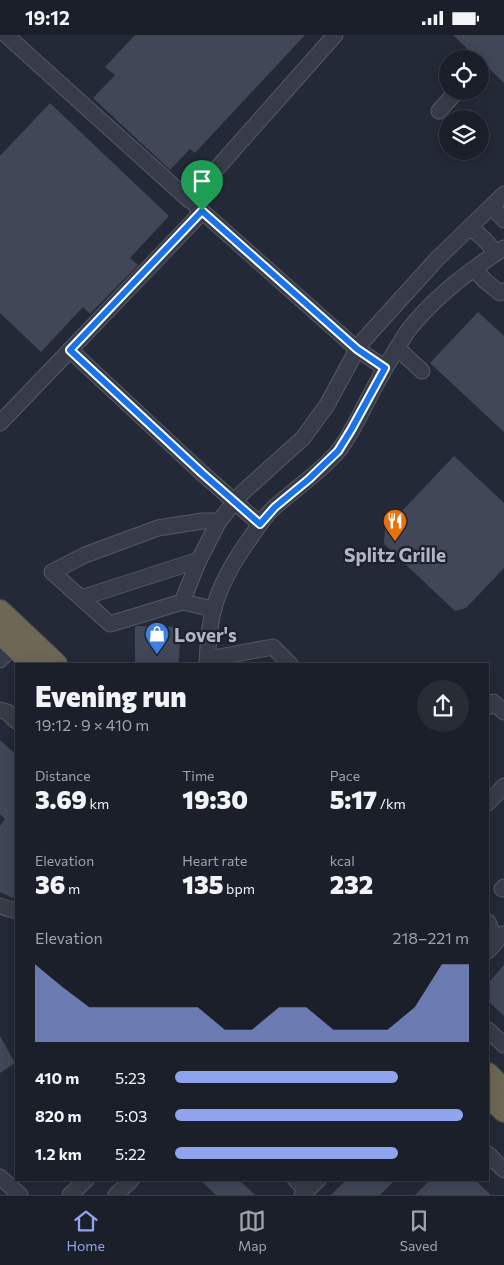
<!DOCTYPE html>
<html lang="en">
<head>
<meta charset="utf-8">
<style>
  body { margin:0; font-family:Commissioner,sans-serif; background:#282c35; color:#f1f3f6; height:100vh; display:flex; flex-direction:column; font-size:19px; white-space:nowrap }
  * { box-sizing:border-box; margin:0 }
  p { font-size:16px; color:#a0a2a8 }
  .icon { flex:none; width:28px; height:28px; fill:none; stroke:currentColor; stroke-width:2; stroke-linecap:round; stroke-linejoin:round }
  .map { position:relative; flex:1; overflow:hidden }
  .details { position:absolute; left:15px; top:628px; width:474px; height:518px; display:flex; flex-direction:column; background:#1b1f29; border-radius:0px; box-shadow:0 2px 12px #0003,0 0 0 1px #393d46 }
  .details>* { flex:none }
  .tools { position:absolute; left:439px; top:15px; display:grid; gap:10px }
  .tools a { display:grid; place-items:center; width:50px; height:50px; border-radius:50%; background:#1b1f29; box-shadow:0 2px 12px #0003,0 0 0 1px #393d46; font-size:25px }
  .pin { position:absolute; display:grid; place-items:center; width:42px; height:42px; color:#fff; margin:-51px -21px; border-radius:50% 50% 50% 0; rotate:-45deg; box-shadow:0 0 5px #0007 }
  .pin .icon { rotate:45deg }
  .round { display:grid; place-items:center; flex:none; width:52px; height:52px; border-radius:26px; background:#282c35 }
  .headline { display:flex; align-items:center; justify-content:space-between; height:85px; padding:0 20px }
  h1 { font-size:28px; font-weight:800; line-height:38px }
  .metrics { display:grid; grid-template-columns:repeat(3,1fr); gap:8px; height:85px; padding:5px 20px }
  .metrics div { display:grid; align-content:center }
  .metrics b { font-size:25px; font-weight:800 }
  .metrics small { font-size:14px; font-weight:400 }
  .metrics p { font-size:14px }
  .chart { height:140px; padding:10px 20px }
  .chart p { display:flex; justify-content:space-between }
  .chart svg { width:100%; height:90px; margin-top:5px; fill:#8fa4ec; opacity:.7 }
  ul { padding:0 20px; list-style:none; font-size:16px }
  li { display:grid; grid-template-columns:80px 60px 1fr; align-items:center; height:38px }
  li i { height:12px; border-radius:6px; background:#8fa4ec }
  .status { display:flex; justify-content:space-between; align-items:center; height:35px; padding:0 25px; background:#1b1f29; direction:ltr }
  .status svg { height:14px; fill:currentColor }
  .tabs { display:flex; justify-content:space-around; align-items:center; height:70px; border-top:1px solid #393d46; background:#1b1f29; font-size:14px; color:#a0a2a8 }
  .tabs a { display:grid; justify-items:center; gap:2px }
  .tabs .active { color:#8fa4ec }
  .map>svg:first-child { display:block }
  .building { fill:#414757 }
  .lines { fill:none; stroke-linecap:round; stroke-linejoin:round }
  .minor-casing { stroke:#555966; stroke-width:17 }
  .highway-casing { stroke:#424653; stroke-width:24 }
  .minor { stroke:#373c48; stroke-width:15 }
  .highway { stroke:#6d6855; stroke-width:22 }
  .route-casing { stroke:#fff; stroke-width:10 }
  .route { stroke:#1a73e8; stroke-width:6 }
  .labels { text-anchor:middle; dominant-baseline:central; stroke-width:4.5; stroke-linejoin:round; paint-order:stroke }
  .poi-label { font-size:19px; font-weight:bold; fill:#b2b6c4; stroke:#1d212d }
</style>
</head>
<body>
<div class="status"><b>19:12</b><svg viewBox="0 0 49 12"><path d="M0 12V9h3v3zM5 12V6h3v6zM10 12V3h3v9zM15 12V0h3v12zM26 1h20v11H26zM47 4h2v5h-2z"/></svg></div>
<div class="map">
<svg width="504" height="1160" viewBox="0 0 504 1160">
  <rect width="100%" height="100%" fill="#242937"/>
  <g class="building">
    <polygon points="135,0 305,0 195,118 190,114 170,135 93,63 115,40 105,32"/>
    <polygon points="453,0 504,0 504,48 480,25 480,24 478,24"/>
    <polygon points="50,68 169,181 130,223 138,230 90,279 83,272 41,317 0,278 0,121"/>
    <polygon points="478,277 504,301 504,397 430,328"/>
    <polygon points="454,421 504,468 504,533 466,573 455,576 384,509 385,494"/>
    <polygon points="135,591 180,592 179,629 135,629"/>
    <polygon points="0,705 16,720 16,856 13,863 0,857 0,791 5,784 0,779"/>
    <polygon points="504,930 504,981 488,966 488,948"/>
    <polygon points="0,1001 15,1028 0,1038"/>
    <polygon points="199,1144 238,1144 255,1160 216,1160"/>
    <polygon points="347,1144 396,1144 380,1160 331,1160"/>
    <polygon points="431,1144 474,1144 491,1160 415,1160"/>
  </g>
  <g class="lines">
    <defs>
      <g id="minor">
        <polyline points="6,0 189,165 335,0"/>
        <polyline points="439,76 457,56"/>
        <polyline points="195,170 357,314 385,333"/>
        <polyline points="492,171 504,185"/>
        <polyline points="470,192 484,204 496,218"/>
        <polyline points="475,234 484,245 500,258 504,256"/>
        <polyline points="397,313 422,336"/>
        <polyline points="70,315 202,438 260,489"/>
        <polyline points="0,388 202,177"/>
        <polyline points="81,563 199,525"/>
        <polyline points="182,567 199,525 219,486"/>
        <polyline points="214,574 182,567 110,589 52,537 85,520 158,493 202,486 219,486 242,458 303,403 327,370 360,309 437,224 504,159"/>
        <polyline points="208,624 273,612 290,629"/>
        <polyline points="0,625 13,611"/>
        <path d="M207,629C208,610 209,591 214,573C221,547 235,524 251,502C258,491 266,479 277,470C297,452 322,436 339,415C355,394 365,368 378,346C387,329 397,313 407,297C431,265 470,235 504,213"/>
        <polyline points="488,672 493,667 504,677"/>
        <polyline points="0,675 7,677 16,686"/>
        <polyline points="488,768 504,751"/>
        <polyline points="502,854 504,852"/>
        <polyline points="0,871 16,876"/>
        <polyline points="488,887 496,907"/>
        <polyline points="488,916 503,899 504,900"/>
        <polyline points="488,995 504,1010"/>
        <polyline points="488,1119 504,1135"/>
        <polyline points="0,1142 20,1160"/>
        <polyline points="295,1144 307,1156"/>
        <polyline points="70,1160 87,1144"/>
        <polyline points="116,1160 132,1144"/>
        <polyline points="302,1160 319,1144"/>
      </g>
      <g id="highway">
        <polyline points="0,576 56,629"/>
        <polyline points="0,598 33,629"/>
        <polyline points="488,1039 504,1055"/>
        <polyline points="488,1061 504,1076"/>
      </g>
    </defs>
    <use href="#minor" class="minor-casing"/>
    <use href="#highway" class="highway-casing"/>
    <use href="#minor" class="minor"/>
    <use href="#highway" class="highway"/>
  </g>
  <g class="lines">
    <defs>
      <polygon id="route" points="202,176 357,314 385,333 351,395 338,416 309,444 275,472 260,489 202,438 70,315"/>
    </defs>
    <use href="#route" class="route-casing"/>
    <use href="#route" class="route"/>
  </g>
  <defs>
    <symbol id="restaurant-pin" viewBox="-11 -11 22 30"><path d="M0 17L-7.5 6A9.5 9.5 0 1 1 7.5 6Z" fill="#e8710a" stroke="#1d212d"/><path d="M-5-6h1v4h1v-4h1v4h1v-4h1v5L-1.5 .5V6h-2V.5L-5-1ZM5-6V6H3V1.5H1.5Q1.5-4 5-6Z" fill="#fff"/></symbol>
    <symbol id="shop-pin" viewBox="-11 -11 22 30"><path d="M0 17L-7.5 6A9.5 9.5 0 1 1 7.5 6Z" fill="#3f7fe0" stroke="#1d212d"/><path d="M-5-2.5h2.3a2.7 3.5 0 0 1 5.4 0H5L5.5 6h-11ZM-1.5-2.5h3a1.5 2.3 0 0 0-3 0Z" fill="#fff"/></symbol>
  </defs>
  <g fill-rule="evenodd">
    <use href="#restaurant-pin" x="381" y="472" width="28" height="38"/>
    <use href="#shop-pin" x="143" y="585" width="28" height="38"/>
  </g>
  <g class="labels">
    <g class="poi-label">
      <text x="395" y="519">Splitz Grille</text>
      <text x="174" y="599" text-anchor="start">Lover's</text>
    </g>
  </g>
</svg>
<div class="tools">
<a><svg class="icon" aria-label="locate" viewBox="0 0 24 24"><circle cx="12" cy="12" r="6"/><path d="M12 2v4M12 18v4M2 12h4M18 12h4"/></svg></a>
<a><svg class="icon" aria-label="layers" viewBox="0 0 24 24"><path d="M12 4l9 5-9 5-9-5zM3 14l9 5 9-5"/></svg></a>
</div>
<div class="pin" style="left:202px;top:176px;background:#1e9e55"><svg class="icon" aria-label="arrive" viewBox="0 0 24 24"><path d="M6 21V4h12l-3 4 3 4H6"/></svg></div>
<section class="details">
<div class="headline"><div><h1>Evening run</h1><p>19:12 · 9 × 410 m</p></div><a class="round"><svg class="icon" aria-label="share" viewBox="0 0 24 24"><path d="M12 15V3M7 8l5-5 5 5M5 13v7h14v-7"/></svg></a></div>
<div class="metrics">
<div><p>Distance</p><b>3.69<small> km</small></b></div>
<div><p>Time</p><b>19:30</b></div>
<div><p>Pace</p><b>5:17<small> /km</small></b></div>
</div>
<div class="metrics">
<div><p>Elevation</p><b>36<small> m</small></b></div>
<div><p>Heart rate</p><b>135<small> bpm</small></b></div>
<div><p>kcal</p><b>232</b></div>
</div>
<div class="chart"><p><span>Elevation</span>218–221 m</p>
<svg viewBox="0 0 160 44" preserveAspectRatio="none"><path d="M0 44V6L10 17L20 27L30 27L40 27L50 27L60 27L70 38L80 38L90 27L100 27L110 38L120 38L130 38L140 27L150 6L160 6V44z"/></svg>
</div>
<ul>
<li><b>410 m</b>5:23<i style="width:76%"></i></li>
<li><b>820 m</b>5:03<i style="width:98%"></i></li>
<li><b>1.2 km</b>5:22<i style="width:76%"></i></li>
</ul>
</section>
</div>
<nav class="tabs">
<a class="active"><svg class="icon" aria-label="home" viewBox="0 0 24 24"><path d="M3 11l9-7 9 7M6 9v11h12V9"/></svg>Home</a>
<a><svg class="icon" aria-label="map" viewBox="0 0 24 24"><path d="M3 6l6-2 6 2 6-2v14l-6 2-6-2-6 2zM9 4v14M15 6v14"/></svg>Map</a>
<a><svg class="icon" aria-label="saved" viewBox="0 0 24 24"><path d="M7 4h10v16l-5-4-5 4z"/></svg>Saved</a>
</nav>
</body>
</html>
